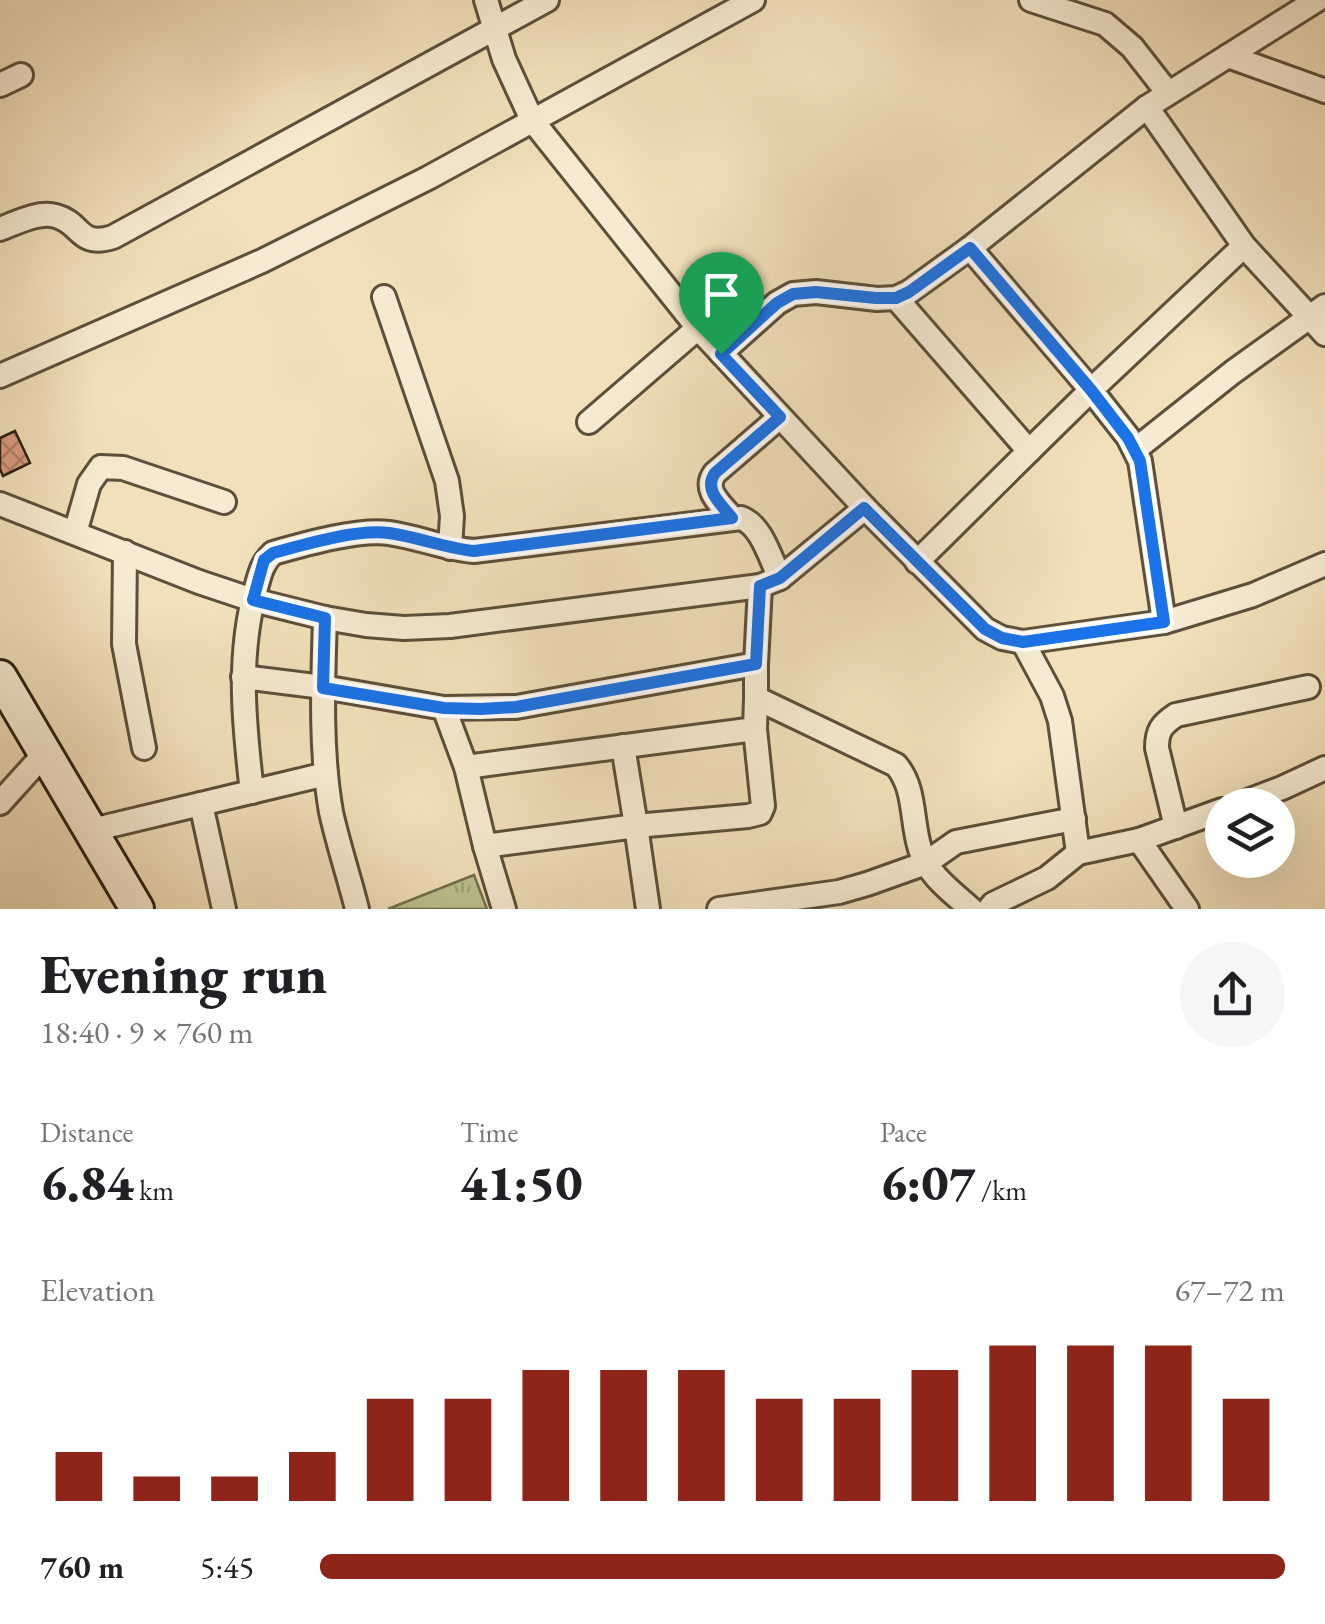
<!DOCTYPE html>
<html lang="en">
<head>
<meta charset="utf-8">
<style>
  body { margin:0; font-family:"EB Garamond",serif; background:#f6f6f6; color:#202124; height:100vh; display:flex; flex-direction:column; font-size:38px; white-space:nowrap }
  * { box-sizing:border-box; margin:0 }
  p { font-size:32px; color:#757577 }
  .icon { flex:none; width:55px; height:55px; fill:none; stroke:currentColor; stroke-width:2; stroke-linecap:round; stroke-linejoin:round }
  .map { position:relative; height:909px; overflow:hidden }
  .details { display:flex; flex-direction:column; background:#fff; flex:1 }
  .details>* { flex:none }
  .tools { position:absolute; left:1205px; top:788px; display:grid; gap:20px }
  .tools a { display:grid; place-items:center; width:90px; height:90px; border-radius:50%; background:#fff; box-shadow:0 10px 40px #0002; font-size:50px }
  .pin { position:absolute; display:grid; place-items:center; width:85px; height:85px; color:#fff; margin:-102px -42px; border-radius:50% 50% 50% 0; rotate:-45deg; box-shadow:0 0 10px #0007 }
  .pin .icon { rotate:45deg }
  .round { display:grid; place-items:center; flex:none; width:105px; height:105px; border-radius:52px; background:#f6f6f6 }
  .overview { display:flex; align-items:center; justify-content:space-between; height:170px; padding:0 40px }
  h1 { font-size:55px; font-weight:800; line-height:75px }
  .metrics { display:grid; grid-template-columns:repeat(3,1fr); gap:15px; height:170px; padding:10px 40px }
  .metrics div { display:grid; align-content:center }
  .metrics b { font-size:50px; font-weight:800 }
  .metrics small { font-size:28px; font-weight:400 }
  .metrics p { font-size:28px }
  .chart { height:280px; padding:20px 40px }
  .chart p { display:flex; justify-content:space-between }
  .chart svg { width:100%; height:180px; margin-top:10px; stroke:#8f2418; stroke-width:6 }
  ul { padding:0 40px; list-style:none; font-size:32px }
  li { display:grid; grid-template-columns:160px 120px 1fr; align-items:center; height:75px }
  li i { height:25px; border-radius:12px; background:#8f2418 }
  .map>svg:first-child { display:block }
  .park { fill:url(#park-tufts); stroke:#74704f; stroke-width:2.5 }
  .building { fill:url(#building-cross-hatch); stroke:#2a1f11; stroke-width:2.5 }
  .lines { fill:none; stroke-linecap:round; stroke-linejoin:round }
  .street-casing { stroke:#5c4f3b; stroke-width:28 }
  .secondary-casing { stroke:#2a1f11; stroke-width:38 }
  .street { stroke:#f6ebd2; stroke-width:22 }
  .secondary { stroke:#f6ebd2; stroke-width:32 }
  .route-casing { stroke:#fff; stroke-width:20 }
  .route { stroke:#1a73e8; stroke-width:12 }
</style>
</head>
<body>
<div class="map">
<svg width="1325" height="909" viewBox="0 0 1325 909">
  <defs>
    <pattern id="park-tufts" width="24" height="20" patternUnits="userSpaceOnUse" patternTransform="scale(2.5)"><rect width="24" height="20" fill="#bdc18d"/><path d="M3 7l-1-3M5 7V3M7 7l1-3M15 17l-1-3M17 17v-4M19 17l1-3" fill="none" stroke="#a3a579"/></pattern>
    <pattern id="building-cross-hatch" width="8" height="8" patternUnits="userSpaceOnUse" patternTransform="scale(2.5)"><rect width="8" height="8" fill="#da9b80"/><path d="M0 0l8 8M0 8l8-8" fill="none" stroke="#b17e67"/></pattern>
  </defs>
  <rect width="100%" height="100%" fill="#f1e0ba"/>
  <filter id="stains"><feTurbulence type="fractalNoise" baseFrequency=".002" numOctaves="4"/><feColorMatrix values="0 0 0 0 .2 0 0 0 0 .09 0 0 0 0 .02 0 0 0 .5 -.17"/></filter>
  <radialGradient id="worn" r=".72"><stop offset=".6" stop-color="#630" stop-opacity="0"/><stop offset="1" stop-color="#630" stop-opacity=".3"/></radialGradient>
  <polygon class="park" points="474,875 487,909 388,909"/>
  <polygon class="building" points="15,431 30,463 3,476 0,469 0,438"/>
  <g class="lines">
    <defs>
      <g id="street">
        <polyline points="486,0 504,59 532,120 698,328 865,508 985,629 1002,638 1023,642 1164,622 1253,595 1325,564"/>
        <polyline points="1031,0 1105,24 1132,47 1168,93"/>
        <polyline points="1228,56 1325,91"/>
        <polyline points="0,85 21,75"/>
        <polyline points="1147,107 1244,246 1325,334"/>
        <path d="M0,229C16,223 38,211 56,216C82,223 78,248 113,237L547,0"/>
        <polyline points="384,297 447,481 452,516 450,548"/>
        <polyline points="896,298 1029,451 1091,390 970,248"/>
        <polyline points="721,353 777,303 793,294 816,292 877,299 896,298 909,292 970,248 1147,107 1317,0"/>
        <polyline points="0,376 262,261 428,178 753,0"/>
        <polyline points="589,422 698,328"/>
        <polyline points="1136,449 1233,372 1325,306"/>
        <polyline points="0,504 199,582 253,600 325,618 366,625 404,628 450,626 760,586 780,578 865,508"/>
        <path d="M732,518C721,504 702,490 715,473L780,417"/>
        <polyline points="75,533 89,484 101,467 123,468 224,502"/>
        <polyline points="125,552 124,644 144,748"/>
        <polyline points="917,562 1029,451"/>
        <path d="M325,618C323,682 320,749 331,812C338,844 349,877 357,909"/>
        <polyline points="1164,622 1140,461 1128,437 1091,390 1244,246"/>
        <polyline points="1023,642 1052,696 1060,721 1078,853 1139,840 1222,810"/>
        <path d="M756,664V698L896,765C916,788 911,821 920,849C927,874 952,892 971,909"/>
        <polyline points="243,677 323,687 444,708 466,767 485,846 636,826 648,909"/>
        <polyline points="444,708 516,707 756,664 760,586"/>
        <polyline points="623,746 636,826 748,816 760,813 763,806 755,729"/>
        <polyline points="466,767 755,729 756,698"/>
        <path d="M252,792C244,723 237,656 256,588C260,574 262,563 273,553C305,544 357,529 389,533C418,537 445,549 474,551L741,518C762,526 770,558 780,578"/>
        <polyline points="0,803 46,752"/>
        <polyline points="201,804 224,909"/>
        <polyline points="1237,805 1282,788 1325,768"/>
        <path d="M1176,827L1157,748C1157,731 1161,725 1176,715L1308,687"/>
        <polyline points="92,830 326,774"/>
        <polyline points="1139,840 1187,909"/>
        <polyline points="485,846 504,909"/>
        <polyline points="719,909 839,892 867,884 926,863 956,842 1074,819"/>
        <polyline points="989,909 993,904 1047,878 1078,853"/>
      </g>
      <polyline id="secondary" points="0,677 137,909"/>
    </defs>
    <use href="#street" class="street-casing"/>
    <use href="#secondary" class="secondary-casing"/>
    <use href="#street" class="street"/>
    <use href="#secondary" class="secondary"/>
  </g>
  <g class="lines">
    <defs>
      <path id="route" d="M970,248L1091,390L1128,438L1140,461L1164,622L1023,642L1002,638L985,629L864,508L780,578L760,586L756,664L516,707L481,709L444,708L323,688L325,618L253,600L264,560L273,553C305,544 357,529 389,533C418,537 445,548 474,551L732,518C721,504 703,490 715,473L780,417L721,354L777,303L793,294L816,292L876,298H896L909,292Z"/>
    </defs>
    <use href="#route" class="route-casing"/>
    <use href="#route" class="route"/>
  </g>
  <rect width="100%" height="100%" filter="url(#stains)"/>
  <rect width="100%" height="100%" fill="url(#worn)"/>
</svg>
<div class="tools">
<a><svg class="icon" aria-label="layers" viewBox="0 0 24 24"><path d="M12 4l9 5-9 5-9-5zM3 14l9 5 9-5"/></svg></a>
</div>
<div class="pin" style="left:721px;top:354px;background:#1e9e55"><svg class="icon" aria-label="arrive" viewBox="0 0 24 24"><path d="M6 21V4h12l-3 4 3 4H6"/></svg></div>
</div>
<section class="details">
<div class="overview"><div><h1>Evening run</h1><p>18:40 · 9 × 760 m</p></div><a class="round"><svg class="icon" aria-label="share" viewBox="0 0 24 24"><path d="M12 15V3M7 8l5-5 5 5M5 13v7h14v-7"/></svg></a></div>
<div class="metrics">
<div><p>Distance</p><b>6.84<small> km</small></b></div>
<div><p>Time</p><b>41:50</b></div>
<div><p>Pace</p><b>6:07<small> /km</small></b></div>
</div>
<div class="chart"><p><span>Elevation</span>67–72 m</p>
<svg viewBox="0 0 160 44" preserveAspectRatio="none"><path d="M5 44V32M15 44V38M25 44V38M35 44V32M45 44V19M55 44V19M65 44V12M75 44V12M85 44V12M95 44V19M105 44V19M115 44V12M125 44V6M135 44V6M145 44V6M155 44V19"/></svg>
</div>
<ul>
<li><b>760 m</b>5:45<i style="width:100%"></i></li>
</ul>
</section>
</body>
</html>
